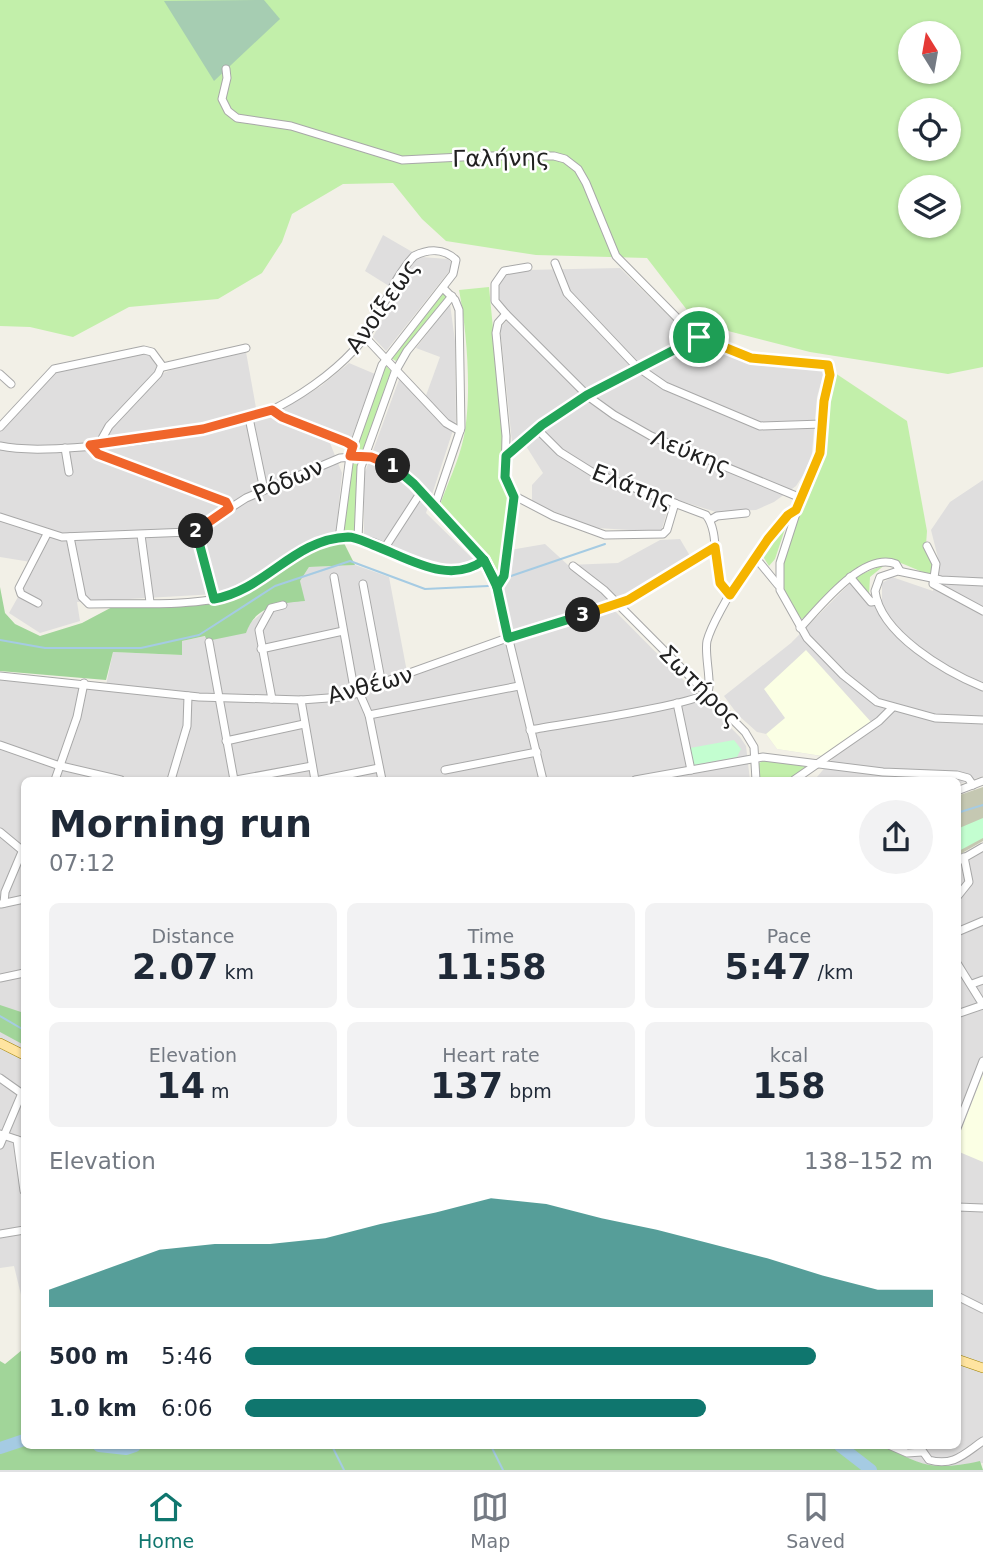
<!DOCTYPE html>
<html lang="en">
<head>
<meta charset="utf-8">
<style>
  body { margin:0; font-family:"DejaVu Sans",sans-serif; background:#f2f2f3; color:#1f2937; height:100vh; display:flex; flex-direction:column; font-size:26px; white-space:nowrap }
  * { box-sizing:border-box; margin:0 }
  p { font-size:23px; color:#747a83 }
  .icon { flex:none; width:38px; height:38px; fill:none; stroke:currentColor; stroke-width:2; stroke-linecap:round; stroke-linejoin:round }
  .map { position:relative; flex:1; overflow:hidden }
  .sheet { position:absolute; left:21px; top:777px; width:940px; height:672px; display:flex; flex-direction:column; background:#fff; border-radius:10px; box-shadow:0 2px 5px #0004 }
  .sheet>* { flex:none }
  .needle { width:46px; rotate:349deg }
  .fabs { position:absolute; left:898px; top:21px; display:grid; gap:14px }
  .fabs a { display:grid; place-items:center; width:63px; height:63px; border-radius:50%; background:#fff; box-shadow:0 2px 5px #0004; font-size:35px }
  .pin { position:absolute; display:grid; place-items:center; width:60px; height:60px; color:#fff; margin:-30px; border:4px solid #fff; border-radius:50%; box-shadow:0 2px 7px #0007 }
  .km { position:absolute; width:35px; height:35px; margin:-18px; border-radius:50%; background:#222; color:#fff; font-size:19px; line-height:35px; text-align:center }
  .round { display:grid; place-items:center; flex:none; width:74px; height:74px; border-radius:37px; background:#f2f2f3 }
  .head { display:flex; align-items:center; justify-content:space-between; height:119px; padding:0 28px }
  h1 { font-size:38px; font-weight:600; line-height:52px }
  .metrics { display:grid; grid-template-columns:repeat(3,1fr); gap:10px; height:119px; padding:7px 28px }
  .metrics div { display:grid; align-content:center; border-radius:10px; background:#f2f2f3; text-align:center }
  .metrics b { font-size:35px; font-weight:600 }
  .metrics small { font-size:19px; font-weight:400 }
  .metrics p { font-size:19px }
  .chart { height:196px; padding:14px 28px }
  .chart p { display:flex; justify-content:space-between }
  .chart svg { width:100%; height:126px; margin-top:7px; fill:#0f766e; opacity:.7 }
  ul { padding:0 28px; list-style:none; font-size:23px }
  li { display:grid; grid-template-columns:112px 84px 1fr; align-items:center; height:52px }
  li i { height:18px; border-radius:9px; background:#0f766e }
  .menu { display:flex; justify-content:space-around; align-items:center; height:98px; border-top:2px solid #e0e1e3; background:#fff; font-size:19px; color:#747a83 }
  .menu a { display:grid; justify-items:center; gap:4px }
  .menu .selected { color:#0f766e }
  .map>svg:first-child { display:block }
  .residential { fill:#dfdede }
  .education { fill:#fbffe4 }
  .construction { fill:#c5c8b2 }
  .grass { fill:#c2efaa; fill-rule:evenodd }
  .forest { fill:#a1d599 }
  .cemetery { fill:#a6cdb2 }
  .park { fill:#c3fed0 }
  .lines { fill:none; stroke-linecap:round; stroke-linejoin:round }
  .stream { stroke:#a5cbe3; stroke-width:2 }
  .river { stroke:#a5cbe3; stroke-width:12 }
  .minor-casing { stroke:#a8a8a8; stroke-width:9 }
  .major-casing { stroke:#9f8200; stroke-width:10 }
  .minor { stroke:#fff; stroke-width:7 }
  .major { stroke:#ffe4a0; stroke-width:9 }
  .split-1-casing { stroke:#fff; stroke-width:14 }
  .split-2-casing { stroke:#fff; stroke-width:14 }
  .split-3-casing { stroke:#fff; stroke-width:14 }
  .split-4-casing { stroke:#fff; stroke-width:14 }
  .split-1 { stroke:#22a559; stroke-width:9 }
  .split-2 { stroke:#f0652b; stroke-width:9 }
  .split-3 { stroke:#22a559; stroke-width:9 }
  .split-4 { stroke:#f5b400; stroke-width:9 }
  .labels { text-anchor:middle; dominant-baseline:central; stroke-width:5; stroke-linejoin:round; paint-order:stroke }
  .street-label { font-size:23px; fill:#212121; stroke:#fff }
</style>
</head>
<body>
<div class="map">
<svg width="983" height="1470" viewBox="0 0 983 1470">
  <rect width="100%" height="100%" fill="#f2f0e7"/>
  <g class="residential">
    <polygon points="383,235 421,257 448,259 454,265 386,351 373,337 397,291 365,271"/>
    <polygon points="620,268 697,344 757,365 821,369 824,372 817,397 811,463 796,486 774,502 756,510 716,512 671,498 661,532 597,528 532,503 532,485 543,473 521,438 512,442 500,328 512,315 500,302 496,290 504,275 526,270"/>
    <polygon points="450,304 455,341 456,421 426,513 474,560 471,565 444,569 364,538 364,475 400,377 424,401 440,357 416,348"/>
    <polygon points="246,352 258,419 270,417 321,386 349,363 375,374 351,439 336,432 330,443 342,473 336,534 298,546 256,579 216,594 77,602 80,621 40,633 9,613 37,563 0,557 0,429 54,373 144,353 149,353 161,374 186,364"/>
    <polygon points="983,480 983,776 957,785 957,780 820,780 817,777 833,758 777,749 766,734 757,732 738,715 724,696 791,643 850,583 870,605 882,602 882,583 892,577 933,591 939,562 931,530 950,502"/>
    <polygon points="680,539 690,556 621,597 606,602 740,737 746,746 750,780 24,780 24,1299 22,1299 14,1266 0,1268 0,680 105,690 113,652 181,655 182,641 206,636 207,640 250,623 300,581 309,567 355,565 389,577 407,672 511,632 503,593 510,550 545,544 568,565 618,563 660,540"/>
    <polygon points="983,852 983,1463 946,1468 913,1462 886,1446 957,1446 957,868"/>
  </g>
  <g class="education">
    <polygon points="806,650 872,723 822,756 777,749 766,734 785,718 764,689"/>
    <polygon points="983,1074 983,1162 957,1151 957,1141"/>
  </g>
  <polygon class="construction" points="983,787 983,841 957,856 957,796"/>
  <g class="grass">
    <path d="M0,0H983V367L948,374L810,352L697,323L647,258L536,255L446,241L422,219L393,183L343,184L292,214L282,242L262,273L218,299L129,307L73,337L30,327L0,326ZM910,33H948V72H910ZM910,110H948V149H910ZM910,187H948V226H910Z"/>
    <path d="M489,287L503,432L500,475L509,497L501,575H498L481,551L439,508C447,484 459,461 464,436C472,395 467,331 459,290Z"/>
    <polygon points="444,292 450,297 396,361 391,358"/>
    <polygon points="385,365 391,371 364,450 355,449"/>
    <path d="M835,373L907,421L927,531L926,545L934,569L932,575C918,572 903,561 890,561C847,558 831,603 800,620L785,595L781,572L800,511L824,459L827,413Z"/>
    <polygon points="350,463 357,464 356,531 353,534 342,533"/>
    <polygon points="785,529 775,559 769,566 762,555"/>
    <polygon points="886,564 870,577 869,595 857,581 857,576"/>
    <polygon points="764,760 808,767 791,780 759,780 758,764"/>
  </g>
  <g class="forest">
    <path d="M344,543L355,565L309,567L300,581L305,601C280,603 255,606 246,633L207,641L205,636L182,641V655L113,652L106,680L0,671V587L5,613L15,624L40,636L82,623L116,605L209,603L233,599L259,587L311,550Z"/>
    <polygon points="0,1005 21,1012 24,1007 24,1045 0,1032"/>
    <path d="M22,1350H24V1446H886C922,1468 939,1470 980,1461L983,1470H0V1361L5,1364Z"/>
  </g>
  <polygon class="cemetery" points="264,0 280,19 214,81 164,1"/>
  <g class="park">
    <polygon points="734,740 741,749 737,757 694,765 690,748"/>
    <polygon points="983,818 983,838 957,852 957,829"/>
  </g>
  <g class="lines">
    <g class="stream">
      <polyline points="511,576 605,544"/>
      <polyline points="0,640 45,648 141,648 199,635 275,586 350,561 425,589 488,586"/>
      <polyline points="957,813 983,805"/>
      <polyline points="0,1016 24,1030"/>
      <polyline points="332,1446 344,1470"/>
      <polyline points="491,1446 503,1470"/>
    </g>
    <g class="river">
      <polyline points="99,1446 126,1449 135,1446"/>
      <polyline points="840,1446 871,1470"/>
      <polyline points="0,1448 24,1440"/>
    </g>
    <defs>
      <g id="minor">
        <polyline points="226,69 227,78 222,99 228,111 237,118 291,126 402,160 482,156 554,156 565,159 578,169 586,183 616,256 689,330 715,345 751,358 827,364 830,374 824,401 820,453 801,498 780,563 780,590 807,638 843,675 877,702 935,718 983,720"/>
        <polyline points="555,263 567,293 636,366 665,386 760,426 822,424"/>
        <polyline points="506,314 495,301 495,284 504,271 528,267"/>
        <polyline points="365,337 446,423 460,431"/>
        <polyline points="0,374 11,384"/>
        <path d="M272,410C294,430 329,429 353,446"/>
        <polyline points="249,418 264,490"/>
        <polyline points="0,427 54,369 144,350 152,352 163,367 246,348"/>
        <path d="M537,429L560,452L592,472L706,515C723,537 707,576 730,595"/>
        <polyline points="99,444 109,426 158,374 161,367"/>
        <polyline points="90,445 98,454 223,500 229,508"/>
        <path d="M0,446C52,458 217,433 267,412C297,399 332,374 354,350C380,323 388,284 414,256C428,249 444,248 456,260L453,274L382,365L350,456L339,539"/>
        <polyline points="65,448 69,472"/>
        <polyline points="506,456 542,425 587,395 699,337"/>
        <polyline points="675,503 667,530 663,534 605,535 553,516 511,494 505,477 506,436 496,333 498,323 506,314 589,397 614,415 651,436 801,498"/>
        <polyline points="434,508 461,428 459,310 455,300 443,288"/>
        <polyline points="0,517 62,537 189,532 201,527 246,498 340,458 368,456 396,468 477,553 493,574 543,780"/>
        <polyline points="710,520 717,516 746,513"/>
        <polyline points="196,530 214,599"/>
        <polyline points="141,535 150,602"/>
        <path d="M70,537L82,597L89,604C130,603 195,607 232,595C276,582 298,537 349,537C394,538 436,595 484,560"/>
        <polyline points="358,539 361,467 395,372 407,351 452,296"/>
        <polyline points="927,546 936,564 933,584 983,611"/>
        <polyline points="384,549 421,492"/>
        <polyline points="755,557 778,585"/>
        <polyline points="573,566 604,590 745,732 754,747 756,780"/>
        <polyline points="334,577 355,694"/>
        <polyline points="850,577 871,602 877,601"/>
        <path d="M983,582L941,580L898,571L880,577L875,591C880,634 946,672 983,687"/>
        <polyline points="363,584 382,685"/>
        <polyline points="497,587 504,576 514,497"/>
        <polyline points="38,603 21,594 19,588 47,534"/>
        <path d="M800,628C820,607 863,551 896,564L900,571"/>
        <polyline points="209,642 234,780"/>
        <polyline points="261,649 343,631"/>
        <polyline points="0,676 199,697 301,700 342,697 538,627 619,604 715,547"/>
        <polyline points="359,692 369,715 382,780"/>
        <polyline points="272,699 259,630 271,608 283,605"/>
        <polyline points="301,700 315,780"/>
        <polyline points="677,703 691,770"/>
        <polyline points="369,715 519,686"/>
        <path d="M530,730C557,725 694,705 707,693C713,687 704,654 707,641C714,613 772,523 796,510"/>
        <polyline points="226,741 304,724"/>
        <polyline points="0,745 57,765 121,780"/>
        <polyline points="445,770 537,752"/>
        <polyline points="55,780 77,717 84,683"/>
        <polyline points="171,780 187,726 188,696"/>
        <polyline points="236,780 312,766"/>
        <polyline points="320,780 379,768"/>
        <polyline points="635,780 763,757 883,772 957,775 968,778 973,785"/>
        <polyline points="794,780 879,721 892,708"/>
        <polyline points="957,791 983,781"/>
        <polyline points="0,832 23,851"/>
        <polyline points="957,862 983,847"/>
        <polyline points="957,897 969,882 964,857"/>
        <polyline points="4,903 5,892 24,847"/>
        <polyline points="1,904 24,899"/>
        <polyline points="957,932 983,921"/>
        <polyline points="957,963 983,1005"/>
        <polyline points="0,978 24,973"/>
        <polyline points="972,984 983,980"/>
        <polyline points="957,1014 983,1005"/>
        <polyline points="0,1078 24,1095"/>
        <polyline points="957,1128 983,1061"/>
        <polyline points="0,1134 24,1142"/>
        <polyline points="17,1140 24,1191"/>
        <polyline points="0,1145 22,1093"/>
        <polyline points="957,1207 983,1208"/>
        <polyline points="0,1234 24,1230"/>
        <polyline points="957,1296 983,1309"/>
        <polyline points="891,1446 907,1453 922,1452"/>
        <path d="M919,1446L929,1460C954,1467 965,1453 983,1441"/>
      </g>
      <g id="major">
        <polyline points="0,1043 24,1055"/>
        <polyline points="957,1359 983,1368"/>
      </g>
    </defs>
    <use href="#minor" class="minor-casing"/>
    <use href="#major" class="major-casing"/>
    <use href="#minor" class="minor"/>
    <use href="#major" class="major"/>
  </g>
  <g class="lines">
    <defs>
      <polyline id="split-1" points="393,466 414,484 484,560 497,587 504,576 514,497 505,477 506,456 542,425 587,395 699,337"/>
      <polyline id="split-2" points="196,531 229,508 226,502 98,454 90,445 203,429 272,410 282,417 346,442 353,446 350,456 371,457 393,466"/>
      <path id="split-3" d="M196,531L214,599C266,590 293,539 348,537C356,537 365,542 373,545C408,558 449,586 484,560L496,583L508,638L583,615"/>
      <polyline id="split-4" points="583,615 628,600 715,547 720,583 730,595 768,539 788,515 796,510 820,453 824,401 830,375 828,365 751,358 699,337"/>
    </defs>
    <use href="#split-1" class="split-1-casing"/>
    <use href="#split-2" class="split-2-casing"/>
    <use href="#split-3" class="split-3-casing"/>
    <use href="#split-4" class="split-4-casing"/>
    <use href="#split-1" class="split-1"/>
    <use href="#split-2" class="split-2"/>
    <use href="#split-3" class="split-3"/>
    <use href="#split-4" class="split-4"/>
  </g>
  <g class="labels">
    <g class="street-label">
      <text transform="translate(501 158) rotate(-1)">Γαλήνης</text>
      <text transform="translate(382 306) rotate(-55)">Ανοίξεως</text>
      <text transform="translate(691 452) rotate(22)">Λεύκης</text>
      <text transform="translate(288 480) rotate(-24)">Ρόδων</text>
      <text transform="translate(633 486) rotate(21)">Ελάτης</text>
      <text transform="translate(370 685) rotate(-15)">Ανθέων</text>
      <text transform="translate(700 686) rotate(45)">Σωτήρος</text>
    </g>
  </g>
</svg>
<div class="fabs">
<a><svg class="needle" viewBox="-14 -14 28 28"><path d="M0-13l5 13h-10z" fill="#e53935"/><path d="M0 13l5-13h-10z" fill="#747a83"/></svg></a>
<a><svg class="icon" aria-label="locate" viewBox="0 0 24 24"><circle cx="12" cy="12" r="6"/><path d="M12 2v4M12 18v4M2 12h4M18 12h4"/></svg></a>
<a><svg class="icon" aria-label="layers" viewBox="0 0 24 24"><path d="M12 4l9 5-9 5-9-5zM3 14l9 5 9-5"/></svg></a>
</div>
<div class="pin" style="left:699px;top:337px;background:#1e9e55"><svg class="icon" aria-label="arrive" viewBox="0 0 24 24"><path d="M6 21V4h12l-3 4 3 4H6"/></svg></div>
<b class="km" style="left:393px;top:466px">1</b>
<b class="km" style="left:196px;top:531px">2</b>
<b class="km" style="left:583px;top:615px">3</b>
<section class="sheet">
<div class="head"><div><h1>Morning run</h1><p>07:12</p></div><a class="round"><svg class="icon" aria-label="share" viewBox="0 0 24 24"><path d="M12 15V3M7 8l5-5 5 5M5 13v7h14v-7"/></svg></a></div>
<div class="metrics">
<div><p>Distance</p><b>2.07<small> km</small></b></div>
<div><p>Time</p><b>11:58</b></div>
<div><p>Pace</p><b>5:47<small> /km</small></b></div>
</div>
<div class="metrics">
<div><p>Elevation</p><b>14<small> m</small></b></div>
<div><p>Heart rate</p><b>137<small> bpm</small></b></div>
<div><p>kcal</p><b>158</b></div>
</div>
<div class="chart"><p><span>Elevation</span>138–152 m</p>
<svg viewBox="0 0 160 44" preserveAspectRatio="none"><path d="M0 44V38L10 31L20 24L30 22L40 22L50 20L60 15L70 11L80 6L90 8L100 13L110 17L120 22L130 27L140 33L150 38L160 38V44z"/></svg>
</div>
<ul>
<li><b>500 m</b>5:46<i style="width:83%"></i></li>
<li><b>1.0 km</b>6:06<i style="width:67%"></i></li>
</ul>
</section>
</div>
<nav class="menu">
<a class="selected"><svg class="icon" aria-label="home" viewBox="0 0 24 24"><path d="M3 11l9-7 9 7M6 9v11h12V9"/></svg>Home</a>
<a><svg class="icon" aria-label="map" viewBox="0 0 24 24"><path d="M3 6l6-2 6 2 6-2v14l-6 2-6-2-6 2zM9 4v14M15 6v14"/></svg>Map</a>
<a><svg class="icon" aria-label="saved" viewBox="0 0 24 24"><path d="M7 4h10v16l-5-4-5 4z"/></svg>Saved</a>
</nav>
</body>
</html>
